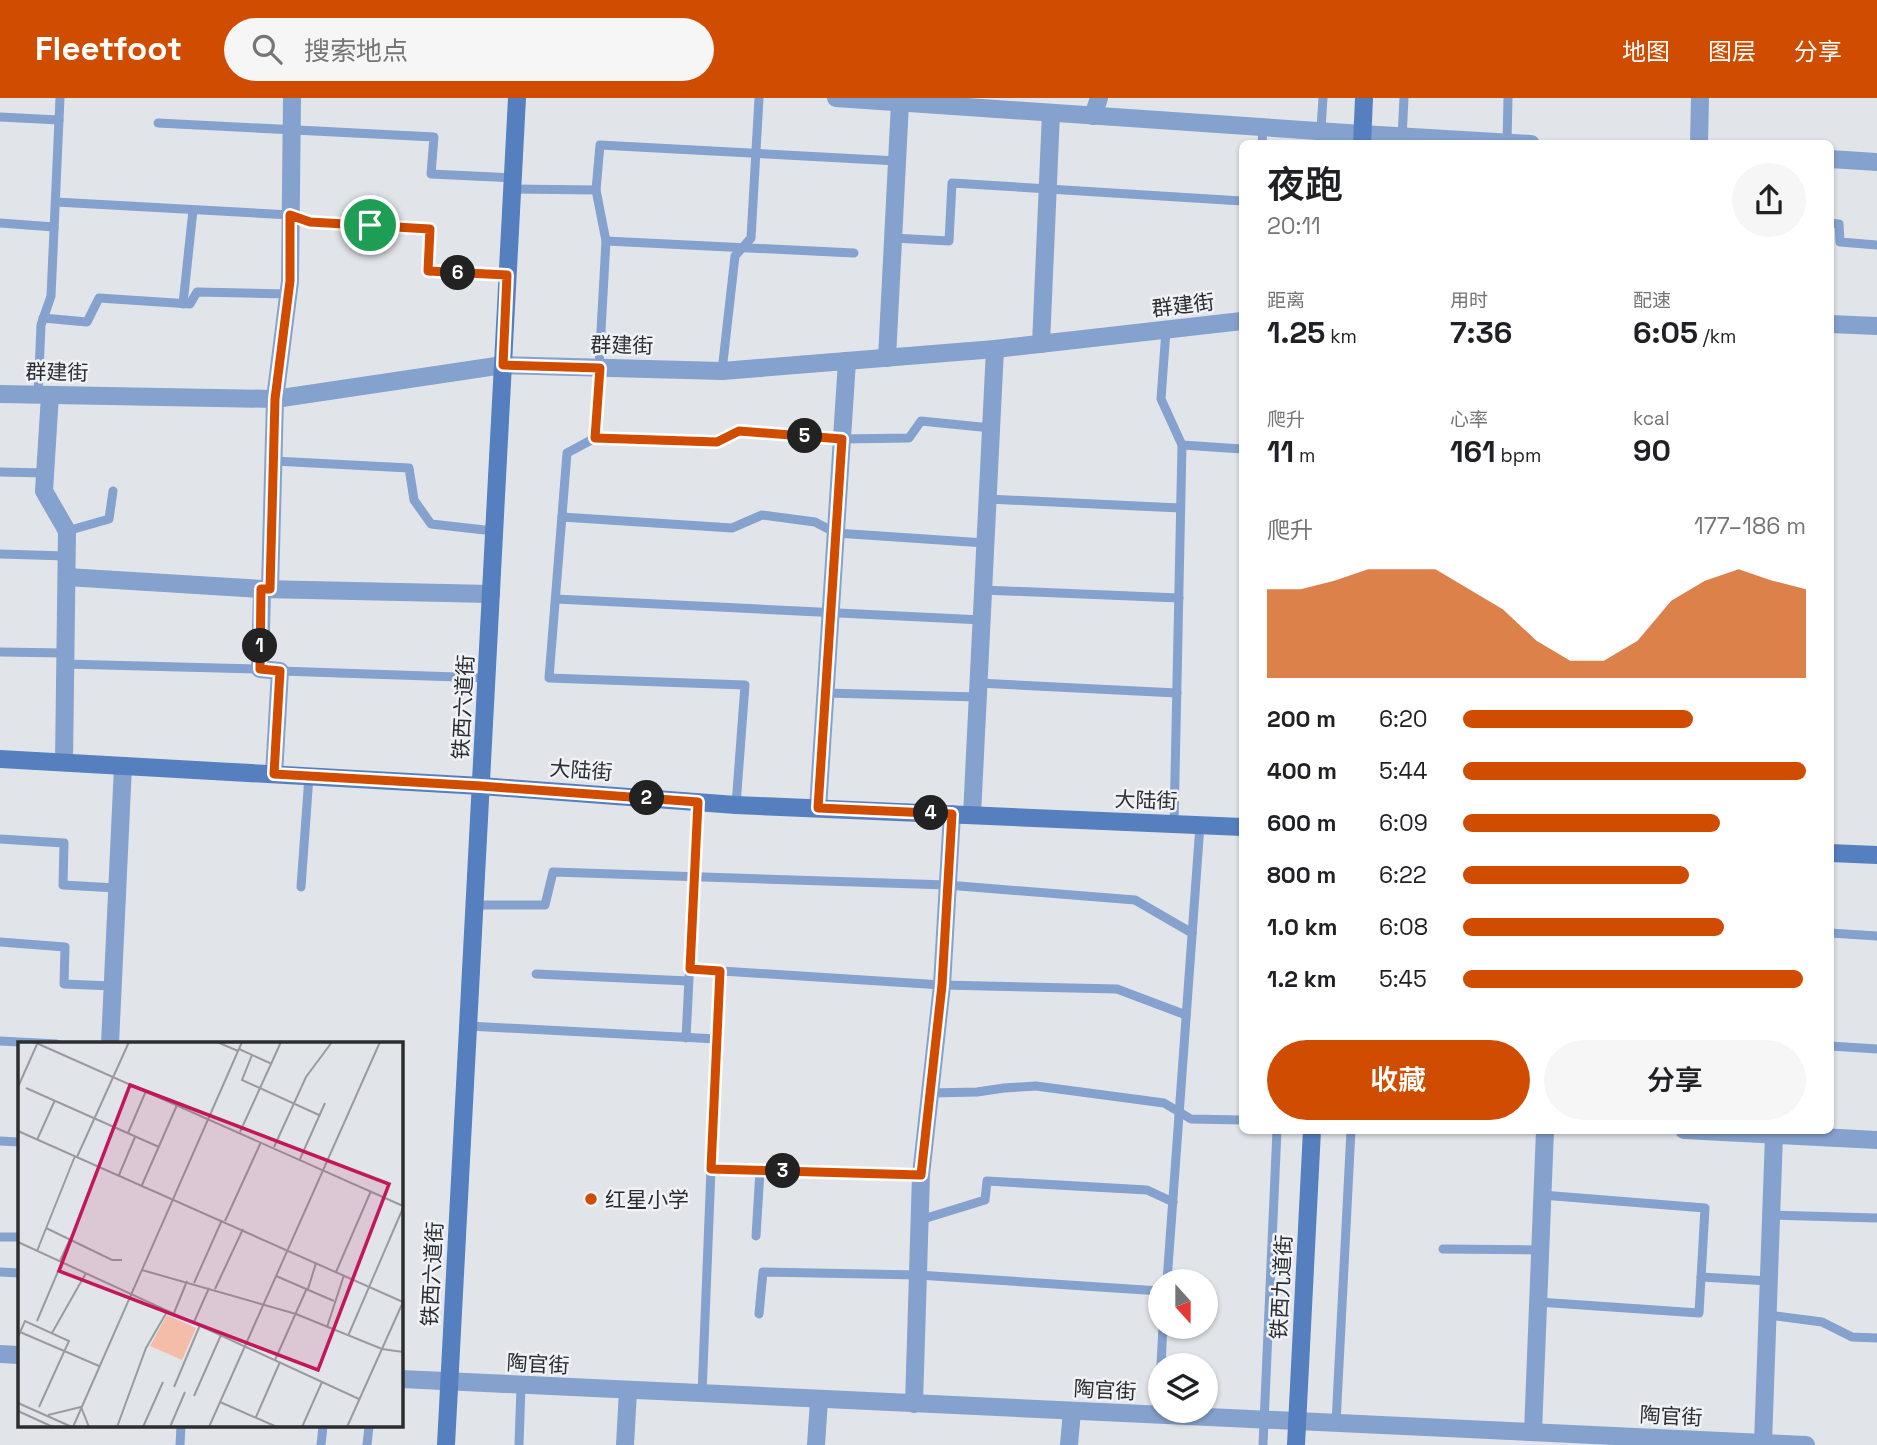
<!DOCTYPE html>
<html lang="zh">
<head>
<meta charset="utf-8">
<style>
  body { margin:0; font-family:"Space Grotesk","Noto Sans SC",sans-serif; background:#f6f6f6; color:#202124; height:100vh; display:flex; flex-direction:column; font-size:26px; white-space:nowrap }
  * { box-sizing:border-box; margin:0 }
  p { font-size:23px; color:#757577 }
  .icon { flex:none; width:38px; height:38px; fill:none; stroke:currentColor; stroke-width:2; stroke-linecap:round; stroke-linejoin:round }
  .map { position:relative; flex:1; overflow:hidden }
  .details { position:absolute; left:1239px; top:42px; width:595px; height:994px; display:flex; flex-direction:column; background:#fff; border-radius:10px; box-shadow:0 2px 5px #0004 }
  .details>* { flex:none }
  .needle { width:46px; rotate:159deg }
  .tools { position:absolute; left:1148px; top:1171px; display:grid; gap:14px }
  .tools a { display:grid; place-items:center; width:70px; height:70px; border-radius:50%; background:#fff; box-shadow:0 2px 5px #0004; font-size:35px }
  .pin { position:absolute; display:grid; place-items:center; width:60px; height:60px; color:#fff; margin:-30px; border:4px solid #fff; border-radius:50%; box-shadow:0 2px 7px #0007 }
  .km { position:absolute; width:35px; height:35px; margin:-18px; border-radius:50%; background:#222; color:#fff; font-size:19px; line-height:35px; text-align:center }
  .round { display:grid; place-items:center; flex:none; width:74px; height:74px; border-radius:37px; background:#f6f6f6 }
  .summary { display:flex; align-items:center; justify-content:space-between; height:119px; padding:0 28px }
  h1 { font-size:38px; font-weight:600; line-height:52px }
  .metrics { display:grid; grid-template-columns:repeat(3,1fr); gap:10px; height:119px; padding:7px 28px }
  .metrics div { display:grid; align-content:center }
  .metrics b { font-size:30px; font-weight:600 }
  .metrics small { font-size:19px; font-weight:400 }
  .metrics p { font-size:19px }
  .chart { height:196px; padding:14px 28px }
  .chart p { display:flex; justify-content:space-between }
  .chart svg { width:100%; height:126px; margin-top:7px; fill:#d04c00; opacity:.7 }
  .button { display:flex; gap:14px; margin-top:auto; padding:14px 28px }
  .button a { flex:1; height:80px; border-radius:42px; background:#d04c00; color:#fff; font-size:28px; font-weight:600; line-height:80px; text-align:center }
  .button a+a { background:#f6f6f6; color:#202124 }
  ul { padding:0 28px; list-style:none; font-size:23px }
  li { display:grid; grid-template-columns:112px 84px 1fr; align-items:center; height:52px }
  li i { height:18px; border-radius:9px; background:#d04c00 }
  header { display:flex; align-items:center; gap:42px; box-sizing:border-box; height:98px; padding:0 35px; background:#d04c00; color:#fff }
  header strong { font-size:33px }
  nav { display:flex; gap:38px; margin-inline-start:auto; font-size:24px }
  .search { width:490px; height:63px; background:#f6f6f6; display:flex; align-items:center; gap:18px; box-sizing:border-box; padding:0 24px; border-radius:38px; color:#757577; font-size:26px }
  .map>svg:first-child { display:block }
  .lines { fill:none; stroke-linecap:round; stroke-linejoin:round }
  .lane { stroke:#85a1cd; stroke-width:9 }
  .street { stroke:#85a1cd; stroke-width:18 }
  .secondary { stroke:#567fbf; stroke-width:18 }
  .route-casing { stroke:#fff; stroke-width:14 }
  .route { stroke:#d04c00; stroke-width:9 }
  .poi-dot { fill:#d04c00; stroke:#eff2f7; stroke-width:2.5 }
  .labels { text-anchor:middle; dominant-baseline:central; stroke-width:5; stroke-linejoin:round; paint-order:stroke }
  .street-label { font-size:21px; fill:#2c2d2f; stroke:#eff2f7 }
  .poi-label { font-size:21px; fill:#2c2d2f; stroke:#eff2f7; text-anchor:start }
  .inset-road { fill:none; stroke:#999b9f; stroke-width:2 }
  .view { fill:#c2185b; fill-opacity:0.15; stroke:#c2185b; stroke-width:3.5 }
  .inset-edge { fill:none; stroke:#2c2d2f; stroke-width:3.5 }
</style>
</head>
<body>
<header>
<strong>Fleetfoot</strong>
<div class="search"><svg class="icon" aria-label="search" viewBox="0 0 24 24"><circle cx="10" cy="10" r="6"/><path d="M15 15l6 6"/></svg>搜索地点</div>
<nav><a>地图</a><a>图层</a><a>分享</a></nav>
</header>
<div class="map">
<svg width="1877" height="1347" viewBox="0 0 1877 1347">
  <rect width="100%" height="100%" fill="#e1e5e9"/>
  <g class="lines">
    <g class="lane">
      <polyline points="0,19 59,22"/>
      <polyline points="158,25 434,39 431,76 513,80"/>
      <polyline points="1402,40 1404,0"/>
      <polyline points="1507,44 1508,0"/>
      <polyline points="1262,46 1263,30"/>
      <polyline points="1320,46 1323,0"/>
      <polyline points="512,91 596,92"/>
      <polyline points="56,104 290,117 310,124 430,131 428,173 507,177"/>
      <polyline points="0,125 54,129"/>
      <polyline points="1830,125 1839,126 1840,144 1877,147"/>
      <polyline points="893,140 949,143 952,85 1242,103"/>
      <polyline points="606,143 596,92 600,47 897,63"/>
      <polyline points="183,206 193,112"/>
      <polyline points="43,220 87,224 99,200 190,206 197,194 288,196"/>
      <polyline points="1166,232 1161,301 1182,347 1174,726"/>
      <polyline points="722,273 735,158 751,140 759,0"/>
      <polyline points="38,297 41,227 51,198 60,0"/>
      <polyline points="595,340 717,344 739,333 842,341 909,340 921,323 991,330"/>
      <polyline points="1182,347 1242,351"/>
      <polyline points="274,363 409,370 414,402 431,426 494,433"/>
      <polyline points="0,374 45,375"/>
      <polyline points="988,401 1180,410"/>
      <polyline points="562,419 732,430 762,417 815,424 836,435 985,445"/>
      <polyline points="67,433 109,421 113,393"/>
      <polyline points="0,456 67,458"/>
      <polyline points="983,492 1179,500"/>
      <polyline points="556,501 982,522"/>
      <polyline points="0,554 65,555"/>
      <polyline points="65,566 260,571"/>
      <polyline points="280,573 487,580"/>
      <polyline points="978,585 1177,595"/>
      <polyline points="825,595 978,599"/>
      <polyline points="736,707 745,587 549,580 567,355 595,340 606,143 854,155"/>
      <polyline points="0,741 64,745 63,787 116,790"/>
      <polyline points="301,789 309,678"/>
      <polyline points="475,807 545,807 553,774 947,787 1135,802 1192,835"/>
      <polyline points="1830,835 1877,838"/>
      <polyline points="0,844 65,849 64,886 112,888"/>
      <polyline points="690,871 942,887 1117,891 1186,917"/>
      <polyline points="720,873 711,1071 921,1077"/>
      <polyline points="536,876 688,883"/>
      <polyline points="468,928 717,941"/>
      <polyline points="686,940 698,704"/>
      <polyline points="0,943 57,946"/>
      <polyline points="1830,948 1877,951"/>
      <polyline points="931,995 977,994 1004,990 1036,988 1164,1005 1191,1021 1242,1022"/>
      <polyline points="0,1043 19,1044"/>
      <polyline points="1771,1117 1877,1120"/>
      <polyline points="920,1122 985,1102 987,1083 1147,1092 1173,1104"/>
      <polyline points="756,1138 760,1073"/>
      <polyline points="0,1139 19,1139"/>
      <polyline points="1443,1151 1540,1152"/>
      <polyline points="0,1174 19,1175"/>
      <polyline points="1701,1179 1769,1183"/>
      <polyline points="1167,1183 1200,727"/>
      <polyline points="1538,1204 1699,1215 1705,1110 1542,1097"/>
      <polyline points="759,1216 763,1174 918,1177 1160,1193"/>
      <polyline points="1768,1217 1822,1224 1852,1239 1877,1240"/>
      <polyline points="1161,1267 1163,1228"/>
      <polyline points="702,1296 711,1071"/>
      <polyline points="1157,1317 1160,1273"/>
      <polyline points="1336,1325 1351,1032"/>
      <polyline points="180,1347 181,1328"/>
      <polyline points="321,1347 323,1328"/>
      <polyline points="367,1347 369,1328"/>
      <polyline points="519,1347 521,1288"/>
      <polyline points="1263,1347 1277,1032"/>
    </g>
    <g class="street">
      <polyline points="836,0 1362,36 1531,46"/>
      <polyline points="1093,18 1099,0"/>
      <polyline points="1699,46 1700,0"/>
      <polyline points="1830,61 1877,64"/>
      <polyline points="1830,226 1877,228"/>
      <polyline points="1041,246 1051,15"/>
      <polyline points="887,260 900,5"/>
      <polyline points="0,296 275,301 503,267 722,273 995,251 1242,223"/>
      <polyline points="50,297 44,393 67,433 64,664"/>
      <polyline points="67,479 262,491 491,496"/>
      <polyline points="262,491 260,571 280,573 274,676"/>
      <polyline points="270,491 275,301 290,183 292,0"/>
      <polyline points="818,710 847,263"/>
      <polyline points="972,717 995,251"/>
      <polyline points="110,946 123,668"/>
      <polyline points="1684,1032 1877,1042"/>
      <polyline points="0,1256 19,1257"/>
      <polyline points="401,1281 1806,1347"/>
      <polyline points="914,1306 921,1077 942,887 952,716"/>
      <polyline points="1533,1334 1545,1032"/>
      <polyline points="1763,1345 1774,1037"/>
      <polyline points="625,1347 628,1293"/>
      <polyline points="816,1347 819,1302"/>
      <polyline points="1069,1347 1072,1313"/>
    </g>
    <g class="secondary">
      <polyline points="1362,46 1364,0"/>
      <polyline points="0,661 481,688 736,707 1242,729"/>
      <polyline points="1830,755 1877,757"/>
      <polyline points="446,1347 517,0"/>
      <polyline points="1296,1347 1312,1032"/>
    </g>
  </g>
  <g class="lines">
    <defs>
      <polygon id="route" points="290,117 310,124 430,131 428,173 507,177 503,267 600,270 595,340 717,344 739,333 842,341 818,710 952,716 942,887 921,1077 711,1071 720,873 690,871 698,704 481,688 274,676 280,573 260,571 261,491 270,491 275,301 290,183"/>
    </defs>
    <use href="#route" class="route-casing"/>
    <use href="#route" class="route"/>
  </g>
  <circle class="poi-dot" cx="591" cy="1101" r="7"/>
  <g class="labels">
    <g class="street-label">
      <text transform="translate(1183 207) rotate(-7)">群建街</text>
      <text transform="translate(622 247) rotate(1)">群建街</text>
      <text transform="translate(57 274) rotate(1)">群建街</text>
      <text transform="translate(463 609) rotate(-87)">铁西六道街</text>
      <text transform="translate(581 672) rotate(4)">大陆街</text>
      <text transform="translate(1146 702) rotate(2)">大陆街</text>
      <text transform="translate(432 1176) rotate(-87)">铁西六道街</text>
      <text transform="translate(1281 1189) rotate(-87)">铁西九道街</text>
      <text transform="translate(538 1266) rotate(3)">陶官街</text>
      <text transform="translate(1105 1292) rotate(3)">陶官街</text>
      <text transform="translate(1671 1318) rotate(3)">陶官街</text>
    </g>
    <g class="poi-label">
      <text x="605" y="1101">红星小学</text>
    </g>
  </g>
  <g transform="translate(18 944)">
    <rect width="385" height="385" fill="#e1e5e9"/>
    <path d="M149,273L178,286L164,318L132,304Z" fill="#f4bda9"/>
    <path class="inset-road" d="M16,0L385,164M199,0L220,9M221,7L254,22M234,13L224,38L301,73M0,45L20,0M8,46L141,105M0,89L385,260M222,90L263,0M110,91L128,49M19,98L37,58M256,105L288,35L314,0M59,115L111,0M282,117L307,61M101,133L117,95M124,143L159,63M207,179L243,100M28,186L94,218H104M0,200L341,357M19,209L57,114M42,219L52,197M124,228L278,272L364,307L385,310M318,230L353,149M258,234L316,259M176,241L204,178M197,247L225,187M290,247L298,221M156,271L169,239M19,279L44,220M176,280L191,246M309,285L326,233M2,290L81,324M34,291L68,231M330,294L385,166M0,295L7,279L51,299L21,365M257,318L289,246M156,345L182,283M176,354L203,293M202,360L259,385M0,361L54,385M0,369L35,385M30,373L63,365L71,385M238,375L262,320M55,385L224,0M99,385L128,306L150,268M125,385L145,340M152,385L167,350M191,385L362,0M284,385L304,340M329,385L385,260"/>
    <path class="view" d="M112,43L371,142L300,328L41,229Z"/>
    <rect width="385" height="385" class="inset-edge"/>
  </g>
</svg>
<div class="tools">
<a><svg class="needle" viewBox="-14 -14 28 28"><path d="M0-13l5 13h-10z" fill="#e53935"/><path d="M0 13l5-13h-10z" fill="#757577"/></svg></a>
<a><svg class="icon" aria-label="layers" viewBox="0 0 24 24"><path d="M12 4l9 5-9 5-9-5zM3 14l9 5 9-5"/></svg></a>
</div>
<div class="pin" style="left:370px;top:127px;background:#1e9e55"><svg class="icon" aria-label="arrive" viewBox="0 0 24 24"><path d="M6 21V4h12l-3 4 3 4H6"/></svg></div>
<b class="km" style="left:260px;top:548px">1</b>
<b class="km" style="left:647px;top:700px">2</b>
<b class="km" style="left:783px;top:1073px">3</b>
<b class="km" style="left:931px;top:715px">4</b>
<b class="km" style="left:805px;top:338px">5</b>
<b class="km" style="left:458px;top:175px">6</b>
<section class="details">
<div class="summary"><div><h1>夜跑</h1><p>20:11</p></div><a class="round"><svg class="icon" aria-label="share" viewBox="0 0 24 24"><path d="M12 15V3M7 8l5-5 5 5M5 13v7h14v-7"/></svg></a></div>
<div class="metrics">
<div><p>距离</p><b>1.25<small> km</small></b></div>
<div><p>用时</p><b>7:36</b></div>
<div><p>配速</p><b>6:05<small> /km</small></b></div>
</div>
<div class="metrics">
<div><p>爬升</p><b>11<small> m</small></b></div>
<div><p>心率</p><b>161<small> bpm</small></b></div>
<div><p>kcal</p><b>90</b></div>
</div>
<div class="chart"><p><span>爬升</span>177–186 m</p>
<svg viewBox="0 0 160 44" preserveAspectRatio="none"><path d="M0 44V13L10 13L20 10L30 6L40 6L50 6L60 13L70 20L80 31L90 38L100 38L110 31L120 17L130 10L140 6L150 10L160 13V44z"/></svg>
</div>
<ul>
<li><b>200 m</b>6:20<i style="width:67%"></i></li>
<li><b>400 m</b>5:44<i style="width:100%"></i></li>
<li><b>600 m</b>6:09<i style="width:75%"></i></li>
<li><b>800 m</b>6:22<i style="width:66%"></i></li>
<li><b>1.0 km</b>6:08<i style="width:76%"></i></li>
<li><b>1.2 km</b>5:45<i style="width:99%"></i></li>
</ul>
<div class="button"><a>收藏</a><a>分享</a></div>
</section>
</div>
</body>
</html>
